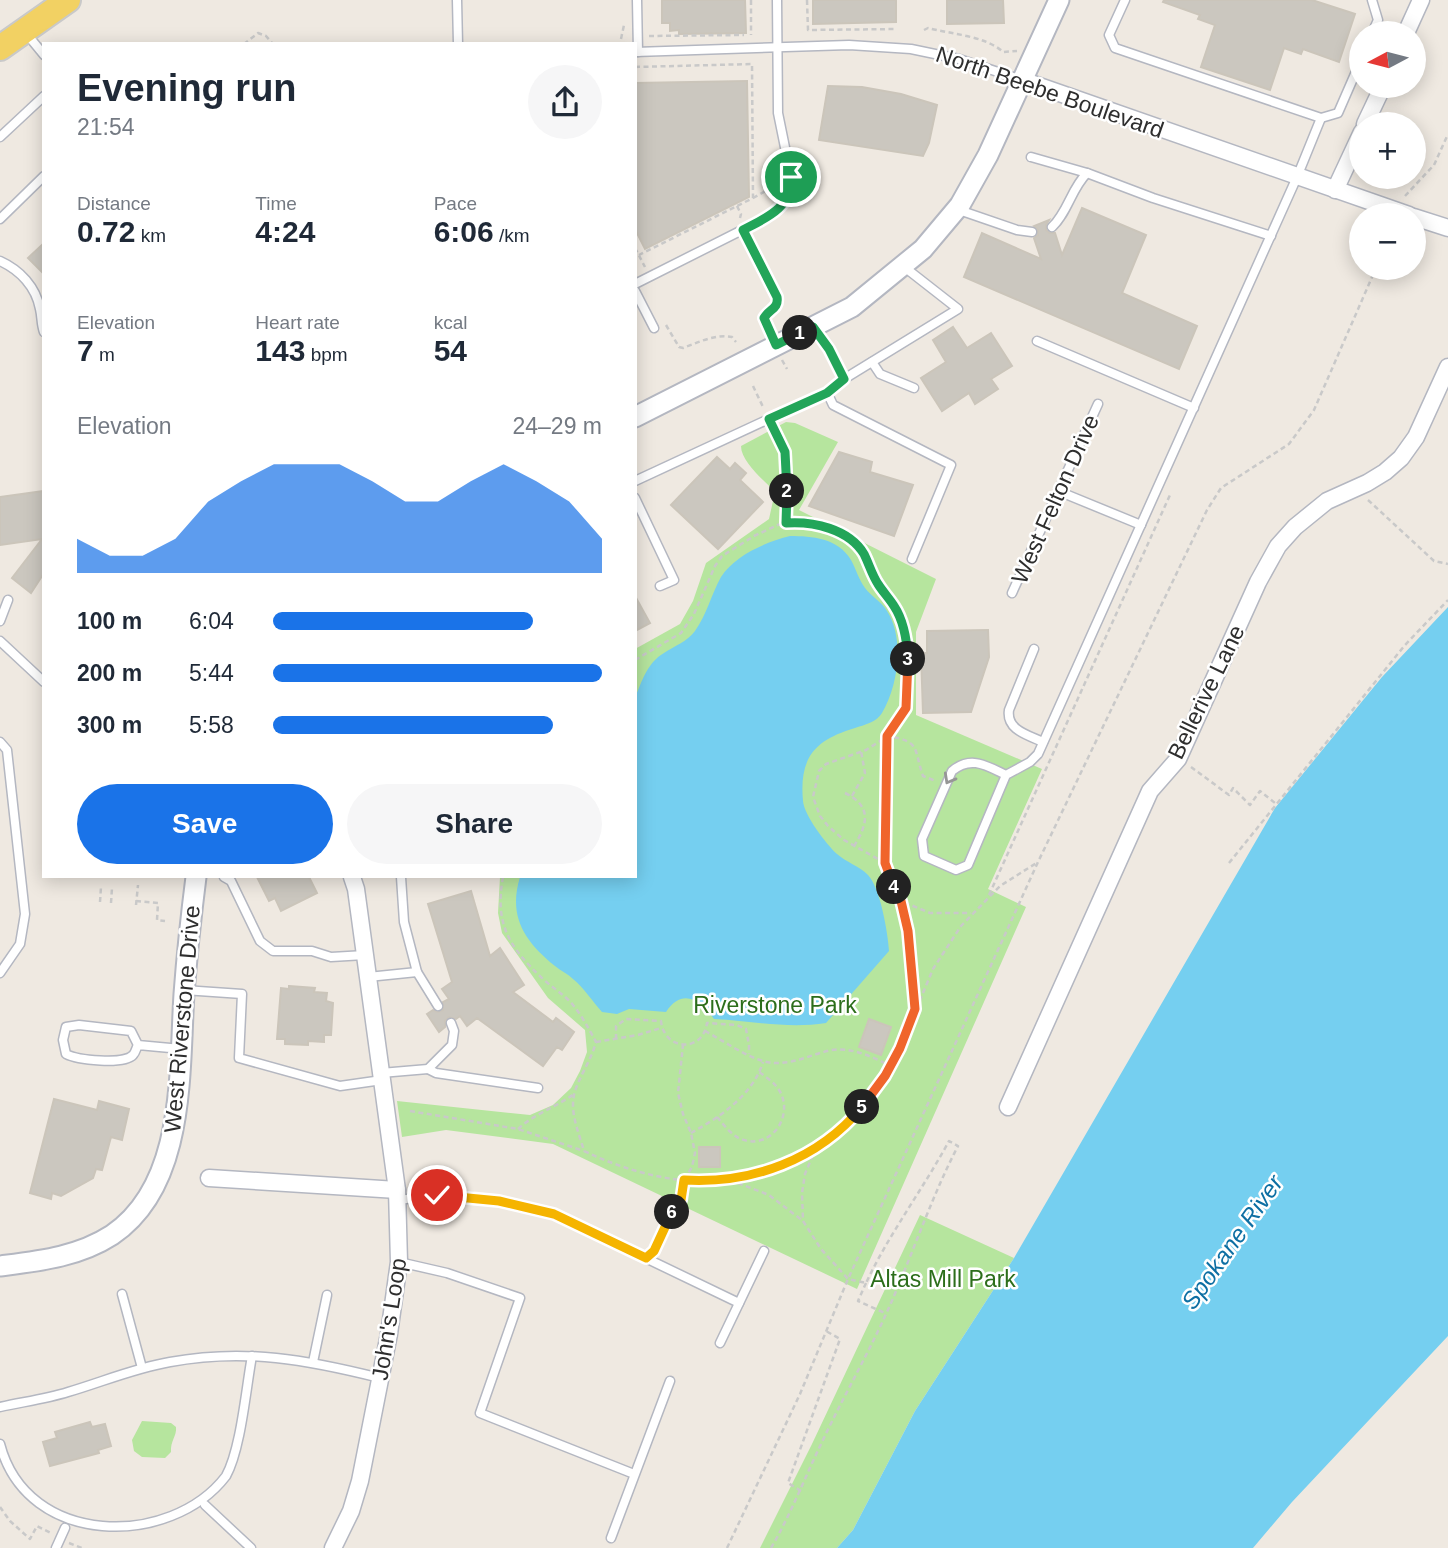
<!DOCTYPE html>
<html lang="en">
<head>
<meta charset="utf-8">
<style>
  body { margin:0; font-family:Helvetica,sans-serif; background:#f6f6f7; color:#1f2937; height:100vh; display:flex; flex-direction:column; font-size:26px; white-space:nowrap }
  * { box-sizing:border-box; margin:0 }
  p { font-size:23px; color:#747a83 }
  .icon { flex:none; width:38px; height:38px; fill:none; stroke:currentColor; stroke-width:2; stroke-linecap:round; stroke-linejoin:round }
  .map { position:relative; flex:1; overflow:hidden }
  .sheet { position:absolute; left:42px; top:42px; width:595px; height:836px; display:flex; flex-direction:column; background:#fff; border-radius:0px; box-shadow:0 4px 18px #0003 }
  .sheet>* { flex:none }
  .needle { width:46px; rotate:263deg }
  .fabs { position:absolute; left:1349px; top:21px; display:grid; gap:14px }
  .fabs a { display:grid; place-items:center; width:77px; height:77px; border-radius:50%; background:#fff; box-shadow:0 4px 18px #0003; font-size:35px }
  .pin { position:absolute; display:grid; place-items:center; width:60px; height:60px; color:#fff; margin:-30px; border:4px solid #fff; border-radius:50%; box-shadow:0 2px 7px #0007 }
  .km { position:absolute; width:35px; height:35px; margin:-18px; border-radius:50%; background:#222; color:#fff; font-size:19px; line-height:35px; text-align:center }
  .round { display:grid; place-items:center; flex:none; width:74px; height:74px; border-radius:37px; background:#f6f6f7 }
  .headline { display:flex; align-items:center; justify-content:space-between; height:119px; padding:0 35px }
  h1 { font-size:38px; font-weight:800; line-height:52px }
  .stats { display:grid; grid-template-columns:repeat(3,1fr); gap:10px; height:119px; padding:7px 35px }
  .stats div { display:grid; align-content:center }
  .stats b { font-size:30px; font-weight:800 }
  .stats small { font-size:19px; font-weight:400 }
  .stats p { font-size:19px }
  .chart { height:196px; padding:14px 35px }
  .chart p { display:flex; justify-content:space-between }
  .chart svg { width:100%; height:126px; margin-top:7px; fill:#1a73e8; opacity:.7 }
  .action { display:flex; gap:14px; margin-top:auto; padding:14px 35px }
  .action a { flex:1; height:80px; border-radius:42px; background:#1a73e8; color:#fff; font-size:28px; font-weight:800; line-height:80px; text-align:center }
  .action a+a { background:#f6f6f7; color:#1f2937 }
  ul { padding:0 35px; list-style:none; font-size:23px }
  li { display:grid; grid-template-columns:112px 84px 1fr; align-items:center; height:52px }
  li i { height:18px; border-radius:9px; background:#1a73e8 }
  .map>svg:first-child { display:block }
  .green { fill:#b6e59e }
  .water { fill:#75cff0 }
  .building { fill:#cbc7bf; stroke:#cbc5ba; stroke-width:2 }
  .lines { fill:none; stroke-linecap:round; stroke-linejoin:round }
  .service-casing { stroke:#b4b7c1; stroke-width:11 }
  .minor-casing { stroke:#b4b7c1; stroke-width:19 }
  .tertiary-casing { stroke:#b4b7c1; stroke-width:23 }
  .primary-casing { stroke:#c9c9c9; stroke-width:28 }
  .path { stroke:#c9c9c9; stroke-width:2.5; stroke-dasharray:5 3.5; stroke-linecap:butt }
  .service { stroke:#fff; stroke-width:8 }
  .minor { stroke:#fff; stroke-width:16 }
  .tertiary { stroke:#fff; stroke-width:19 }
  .primary { stroke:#f2d163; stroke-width:24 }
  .oneway { stroke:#969696 }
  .split-1-casing { stroke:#fff; stroke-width:14 }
  .split-2-casing { stroke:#fff; stroke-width:14 }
  .split-3-casing { stroke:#fff; stroke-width:14 }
  .split-4-casing { stroke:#fff; stroke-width:14 }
  .split-5-casing { stroke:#fff; stroke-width:14 }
  .split-6-casing { stroke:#fff; stroke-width:14 }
  .split-7-casing { stroke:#fff; stroke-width:14 }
  .split-1 { stroke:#22a559; stroke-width:9 }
  .split-2 { stroke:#22a559; stroke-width:9 }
  .split-3 { stroke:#22a559; stroke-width:9 }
  .split-4 { stroke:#f0652b; stroke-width:9 }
  .split-5 { stroke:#f0652b; stroke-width:9 }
  .split-6 { stroke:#f5b400; stroke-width:9 }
  .split-7 { stroke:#f5b400; stroke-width:9 }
  .labels { text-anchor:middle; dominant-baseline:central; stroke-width:5; stroke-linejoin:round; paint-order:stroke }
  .street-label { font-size:23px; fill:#2e2e2e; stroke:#fff }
  .park-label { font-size:23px; fill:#2c6e1b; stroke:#fff }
  .water-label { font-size:24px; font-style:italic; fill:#0d6fa3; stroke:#fff }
</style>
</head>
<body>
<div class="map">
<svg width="1448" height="1548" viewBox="0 0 1448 1548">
  <rect width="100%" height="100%" fill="#efe9e1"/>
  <g class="green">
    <path d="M786,422L795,423L838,442L799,510L936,579L916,632V715L1042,769L988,889L1026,907L857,1289L553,1144L446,1130L402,1137L397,1101L530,1115L553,1105L571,1088L580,1071L587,1052L585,1030L548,998L502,933L498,913L500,877H635V649L680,624L693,601L706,563L769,519L775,492C764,480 741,462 741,446Z"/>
    <polygon points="920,1215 1014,1258 915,1411 853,1530 837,1548 760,1548 812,1444"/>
    <path d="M142,1421L171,1423L176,1427C177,1436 170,1441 171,1452L165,1458L142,1457L134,1451L132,1440Z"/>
  </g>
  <g class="water">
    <path d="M790,536C812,536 838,538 851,560C856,569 859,580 865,588C871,596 882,602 887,611C905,639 898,686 882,713C877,722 864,725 855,728C815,740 799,757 803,801C804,815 826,844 837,854C846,862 859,866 868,875C880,887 888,933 889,951L826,1023C788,1029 752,1021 714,1019C700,999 682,988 666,1012L629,1009L617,1014L602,1012C593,1002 584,988 573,979C568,974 561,971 555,966C524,941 508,916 520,877H635V698C642,681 647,663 664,653C674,646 687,642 695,631C707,614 711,595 721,577C735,555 766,542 790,536Z"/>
    <polygon points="1448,607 1448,1336 1292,1502 1253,1548 837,1548 853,1530 915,1411 1014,1258 1275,808 1382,677"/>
  </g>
  <g class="building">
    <polygon points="662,0 745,0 746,33 679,34 679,30 670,31 670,23 662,23"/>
    <polygon points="813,0 896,0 896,22 813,24"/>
    <polygon points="947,0 1003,0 1004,23 947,24"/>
    <polygon points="1164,0 1312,0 1355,14 1339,62 1303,49 1301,54 1284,48 1270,90 1201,67 1215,25 1198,19 1200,15 1163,2"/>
    <polygon points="747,81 749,197 645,249 635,229 635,83"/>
    <polygon points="828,86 862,87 901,94 937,105 929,143 923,156 819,140"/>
    <polygon points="1082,208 1146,235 1122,293 1197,326 1179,369 964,277 982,233 1041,259 1034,238 1038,235 1038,230 1034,226 1049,220 1046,225 1046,230 1050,233 1055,233 1062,255"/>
    <polygon points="44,243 44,274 28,258"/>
    <polygon points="953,327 967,348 991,333 1012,366 991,379 998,389 975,404 969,393 942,411 921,378 946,362 933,340"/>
    <polygon points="839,452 872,462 870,472 913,485 894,536 809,506"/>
    <polygon points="717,457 730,469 735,463 746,473 740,480 763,502 718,549 671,505"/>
    <polygon points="44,491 44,573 31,593 12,578 42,539 0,545 0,497"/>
    <polygon points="635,596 650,623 635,631"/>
    <polygon points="988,630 989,657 971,712 923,713 921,653 927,653 927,631"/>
    <polygon points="257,877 309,877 317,893 281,911 275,898 269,901"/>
    <polygon points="471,891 490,956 500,948 524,985 513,992 553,1022 556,1018 574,1032 562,1050 557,1047 543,1066 477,1018 467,1026 460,1016 456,1019 449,1017 445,1021 445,1027 439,1032 427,1014 433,1010 438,1012 443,1010 443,1002 449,999 442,989 452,982 428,904"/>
    <polygon points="289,986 315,988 314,992 327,993 326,1001 333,1003 331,1035 324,1035 324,1042 308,1041 308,1045 285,1044 285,1039 277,1039 281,988 289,989"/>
    <polygon points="869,1019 891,1027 881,1055 859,1047"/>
    <polygon points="54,1099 97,1110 99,1101 129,1109 122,1140 111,1137 102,1170 96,1169 93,1178 61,1196 52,1193 51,1199 30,1193"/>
    <rect x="699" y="1147" width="21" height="20"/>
    <polygon points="90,1422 92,1427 105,1424 111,1446 98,1450 99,1453 50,1466 43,1442 57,1438 55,1432"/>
  </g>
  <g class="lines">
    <defs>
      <g id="service">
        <polyline points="457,0 458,44"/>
        <polyline points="637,0 638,52"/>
        <polyline points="1372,0 1378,20 1372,33"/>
        <polyline points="26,33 44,55"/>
        <polyline points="635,52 849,45 911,49 959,59 1022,80"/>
        <polyline points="1321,118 1338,113 1362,58"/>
        <polyline points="0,137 44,96"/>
        <polyline points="1031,157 1087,173"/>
        <polyline points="956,209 1017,230 1032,232"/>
        <polyline points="0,219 44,176"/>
        <path d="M1052,227C1068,212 1071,189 1087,173L1153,198L1271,236"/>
        <path d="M0,261C20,270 36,287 40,309C42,317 41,324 44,332"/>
        <polyline points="635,284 770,216 788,197 791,177 778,113 777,0"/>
        <polyline points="635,291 654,328"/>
        <polyline points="1037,341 1194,408"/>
        <polyline points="872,362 880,374 914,388"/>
        <polyline points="844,379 958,309 903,266"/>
        <polyline points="827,392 833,405 951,465 912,559"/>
        <polyline points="635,481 827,392 844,379 829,349 813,327"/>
        <polyline points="1058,491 1141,525"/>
        <polyline points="635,498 674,580 660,586"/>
        <polyline points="1012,593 1098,404"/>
        <polyline points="0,621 8,600"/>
        <polyline points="0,641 44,682"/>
        <path d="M1034,649L1009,710C1006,730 1028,735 1043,742"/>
        <polyline points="0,742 7,750 25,914 20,944 0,973"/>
        <path d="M1006,775C987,766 971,755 952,771L922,839L924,856L956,870L968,865L1006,775L1030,762L1038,754L1297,177L1321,118L1115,48L1109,35L1125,0"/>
        <polyline points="224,877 231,881 260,941 273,951 312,951 331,957 365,955"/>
        <polyline points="401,877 404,922 417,972"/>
        <polyline points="368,977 417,972 438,1006"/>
        <polyline points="184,990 242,994 239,1058 340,1086 382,1080"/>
        <path d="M138,1045C136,1048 136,1052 133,1055C124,1065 77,1060 66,1054L63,1040L66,1027L79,1025L131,1031L138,1045L181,1049"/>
        <polyline points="428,1069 436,1073 538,1088"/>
        <polyline points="381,1073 428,1069 452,1045 454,1031 451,1023"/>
        <polyline points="398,1200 449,1194 499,1201 554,1214 739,1303"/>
        <polyline points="399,1262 447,1273 520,1298 480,1413 634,1474"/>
        <polyline points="122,1294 142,1368"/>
        <polyline points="720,1343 764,1251"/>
        <polyline points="313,1362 327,1295"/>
        <path d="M0,1407C22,1402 46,1399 68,1392C102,1382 135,1368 170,1362C245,1348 308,1360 380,1378"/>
        <path d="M0,1444C27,1548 171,1548 226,1476C241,1449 246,1388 252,1356"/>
        <polyline points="205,1505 251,1548"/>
        <polyline points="611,1538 670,1381"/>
        <polyline points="56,1548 65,1528"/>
      </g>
      <g id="minor">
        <polyline points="1406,33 1421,0"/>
        <polyline points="1022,80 1409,215"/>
        <polyline points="1365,124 1383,86"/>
        <polyline points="1335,190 1362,132"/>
        <polyline points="1414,217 1448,228"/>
        <polyline points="1008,1107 1150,791 1178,759 1258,582 1278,546 1295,527 1327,501 1367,483 1385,472 1401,458 1416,437 1448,367"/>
        <polyline points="209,1178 397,1190"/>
        <polyline points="333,1548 351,1511 360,1481 389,1334 399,1262 397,1190 356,889 352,877"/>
      </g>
      <g id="tertiary">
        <polyline points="635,417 852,307 923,249 960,205 988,155 1059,0"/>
        <path d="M0,1266C39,1261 78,1257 112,1235C186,1185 179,1072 184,994C187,954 191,916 196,877"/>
      </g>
      <polyline id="primary" points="0,48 68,0"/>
    </defs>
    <use href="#service" class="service-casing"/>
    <use href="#minor" class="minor-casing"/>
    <use href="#tertiary" class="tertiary-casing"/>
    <use href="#primary" class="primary-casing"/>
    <g class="path">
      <polyline points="751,0 751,35"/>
      <polyline points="807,0 808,30 896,29"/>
      <path d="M924,30L928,28C951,34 986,36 1003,52L1017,51"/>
      <polyline points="649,36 744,35"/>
      <polyline points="621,39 624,25"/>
      <polyline points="244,44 258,33 266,36 273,44"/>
      <polyline points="635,67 752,64 753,198 639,255"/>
      <polyline points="1405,196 1434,165 1448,134"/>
      <polyline points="753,198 778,184"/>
      <polyline points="737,206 741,214 740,218"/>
      <path d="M748,240L777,297C779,309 769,309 764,318L769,332"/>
      <polyline points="635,248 645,267"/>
      <path d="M666,325L679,347L683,348C699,342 715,334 732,337L736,342"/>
      <polyline points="782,360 787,369"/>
      <polyline points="753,386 764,409"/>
      <path d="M773,428C790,464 788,485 786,523"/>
      <polyline points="1368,500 1434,561 1448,564"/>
      <polyline points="635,660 681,633 694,614 715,566 722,556 754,536 780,524 790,523 825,527 846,535 855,543 863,554 874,579 894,606 906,637 907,699 906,708 888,736 885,803 885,863 901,901 930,913 971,913"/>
      <polyline points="1191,767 1229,795 1233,788 1250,805 1260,791 1275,803"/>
      <path d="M845,793C872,806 868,824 854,846"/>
      <polyline points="852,796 865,773 861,751"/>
      <path d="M885,863L844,840L828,826L820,816L813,797L819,771L826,764L866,750L888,736C921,742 913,747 923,776L936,781"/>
      <polyline points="1229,863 1405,645 1448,600"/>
      <path d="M503,877C494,925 510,948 544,980C554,989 565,995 573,1005C582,1016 589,1029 596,1042C591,1061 578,1078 574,1095C570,1114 579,1133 584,1151C628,1172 680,1186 729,1180C759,1176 788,1161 815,1150"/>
      <polyline points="989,895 1170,495"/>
      <polyline points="136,901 158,903 157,920 165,921"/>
      <polyline points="901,901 908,931 915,1005"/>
      <polyline points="100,902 101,887"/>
      <polyline points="111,903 112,888"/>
      <polyline points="136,905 138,885"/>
      <path d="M705,1031C724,1041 753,1062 774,1063C795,1064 812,1054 832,1050C852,1047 872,1057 889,1065"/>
      <path d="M616,1039V1026L626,1019L661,1021C664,1051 703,1053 707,1023L737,1025L746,1029L749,1045V1054"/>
      <polyline points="596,1042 638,1035 661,1028"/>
      <polyline points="410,1111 518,1129 584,1151"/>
      <path d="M717,1117C724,1125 731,1135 741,1139C771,1151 795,1115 779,1090C774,1082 766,1077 759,1072"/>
      <path d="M518,1129C534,1114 556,1107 574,1094"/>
      <path d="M691,1133C720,1117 753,1095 763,1062"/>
      <polyline points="730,1180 769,1195 803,1221"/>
      <polyline points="655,1249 672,1213 681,1200 684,1180 692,1167 695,1153 691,1133 683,1114 678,1093 683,1045"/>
      <polyline points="866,1283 858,1301 885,1313"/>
      <polyline points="801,1491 788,1483 840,1339 826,1331"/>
      <polyline points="0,1507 10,1521 30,1539 37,1526 51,1533"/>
      <polyline points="69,1543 82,1548"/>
      <polyline points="727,1548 800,1394 848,1279 1038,862 1207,510 1221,488 1289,444 1314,410 1376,268"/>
      <path d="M771,1548C791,1514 805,1477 822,1442C844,1395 870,1351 891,1303C914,1250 932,1196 958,1146L949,1141C923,1189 889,1234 866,1283L848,1279L821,1249L803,1221L802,1193L805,1174L815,1150L857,1113L885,1076L900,1048L933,969L961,926L1000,886L1038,862"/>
    </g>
    <use href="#service" class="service"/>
    <use href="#minor" class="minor"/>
    <use href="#tertiary" class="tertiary"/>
    <use href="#primary" class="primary"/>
  </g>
  <defs><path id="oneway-chevron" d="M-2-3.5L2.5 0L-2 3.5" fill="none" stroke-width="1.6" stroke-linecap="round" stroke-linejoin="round" transform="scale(1.75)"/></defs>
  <use class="oneway" href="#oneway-chevron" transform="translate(949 779) rotate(119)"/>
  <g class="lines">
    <defs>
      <path id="split-1" d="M791,177C793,207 766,218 743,230L777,297C779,309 769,309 764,318L776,345L800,333"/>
      <polyline id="split-2" points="787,491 785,452 769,419 827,393 844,379 829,349 813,327 800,333"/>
      <path id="split-3" d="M787,491L786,523C813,521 849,529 864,554C869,564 872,575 878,584C883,592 889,598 894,606C904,621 907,641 908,659"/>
      <polyline id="split-4" points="894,887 885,863 887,736 906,708 908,659"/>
      <polyline id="split-5" points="862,1107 885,1076 900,1048 915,1009 908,931 901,901 894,887"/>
      <path id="split-6" d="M672,1212L681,1200L684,1180C752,1184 818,1160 862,1107"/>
      <polyline id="split-7" points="437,1195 499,1201 554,1214 646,1258 654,1251 672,1212"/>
    </defs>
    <use href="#split-1" class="split-1-casing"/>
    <use href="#split-2" class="split-2-casing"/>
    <use href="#split-3" class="split-3-casing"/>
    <use href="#split-4" class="split-4-casing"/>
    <use href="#split-5" class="split-5-casing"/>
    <use href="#split-6" class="split-6-casing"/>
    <use href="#split-7" class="split-7-casing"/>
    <use href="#split-1" class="split-1"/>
    <use href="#split-2" class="split-2"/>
    <use href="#split-3" class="split-3"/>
    <use href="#split-4" class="split-4"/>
    <use href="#split-5" class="split-5"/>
    <use href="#split-6" class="split-6"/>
    <use href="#split-7" class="split-7"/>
  </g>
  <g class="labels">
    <g class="street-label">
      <text transform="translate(1050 92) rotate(19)">North Beebe Boulevard</text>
      <text transform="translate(1055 499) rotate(-66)">West Felton Drive</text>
      <text transform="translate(1206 692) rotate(-64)">Bellerive Lane</text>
      <text transform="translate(182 1019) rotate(-85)">West Riverstone Drive</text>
      <text transform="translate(389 1319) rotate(-81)">John's Loop</text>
    </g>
    <g class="park-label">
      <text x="775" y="1005">Riverstone Park</text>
      <text x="943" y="1279">Altas Mill Park</text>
    </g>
    <g class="water-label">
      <text transform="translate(1232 1242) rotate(-55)">Spokane River</text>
    </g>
  </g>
</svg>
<div class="fabs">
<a><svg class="needle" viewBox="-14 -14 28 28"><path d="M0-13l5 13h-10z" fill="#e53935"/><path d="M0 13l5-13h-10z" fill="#747a83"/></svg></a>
<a>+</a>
<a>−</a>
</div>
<div class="pin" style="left:791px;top:177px;background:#1e9e55"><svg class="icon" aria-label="arrive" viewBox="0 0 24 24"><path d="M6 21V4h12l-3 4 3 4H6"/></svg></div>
<div class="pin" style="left:437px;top:1195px;background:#d93025"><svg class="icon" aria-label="check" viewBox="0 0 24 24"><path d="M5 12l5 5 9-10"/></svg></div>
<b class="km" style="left:800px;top:333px">1</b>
<b class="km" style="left:787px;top:491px">2</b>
<b class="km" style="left:908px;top:659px">3</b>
<b class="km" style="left:894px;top:887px">4</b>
<b class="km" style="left:862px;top:1107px">5</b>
<b class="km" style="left:672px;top:1212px">6</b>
<section class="sheet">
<div class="headline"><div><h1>Evening run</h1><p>21:54</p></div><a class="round"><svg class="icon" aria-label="share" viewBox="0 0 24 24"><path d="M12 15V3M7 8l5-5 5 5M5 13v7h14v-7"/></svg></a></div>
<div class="stats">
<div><p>Distance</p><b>0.72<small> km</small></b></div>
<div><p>Time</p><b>4:24</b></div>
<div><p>Pace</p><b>6:06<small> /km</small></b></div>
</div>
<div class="stats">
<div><p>Elevation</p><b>7<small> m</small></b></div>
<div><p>Heart rate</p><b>143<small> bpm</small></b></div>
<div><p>kcal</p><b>54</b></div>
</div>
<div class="chart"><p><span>Elevation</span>24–29 m</p>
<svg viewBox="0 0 160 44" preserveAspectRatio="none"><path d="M0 44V32L10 38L20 38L30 32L40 19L50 12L60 6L70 6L80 6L90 12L100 19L110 19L120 12L130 6L140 12L150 19L160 32V44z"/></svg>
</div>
<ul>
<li><b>100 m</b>6:04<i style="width:79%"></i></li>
<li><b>200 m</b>5:44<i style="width:100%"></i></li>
<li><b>300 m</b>5:58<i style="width:85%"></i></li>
</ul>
<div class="action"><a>Save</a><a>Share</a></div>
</section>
</div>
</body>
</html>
